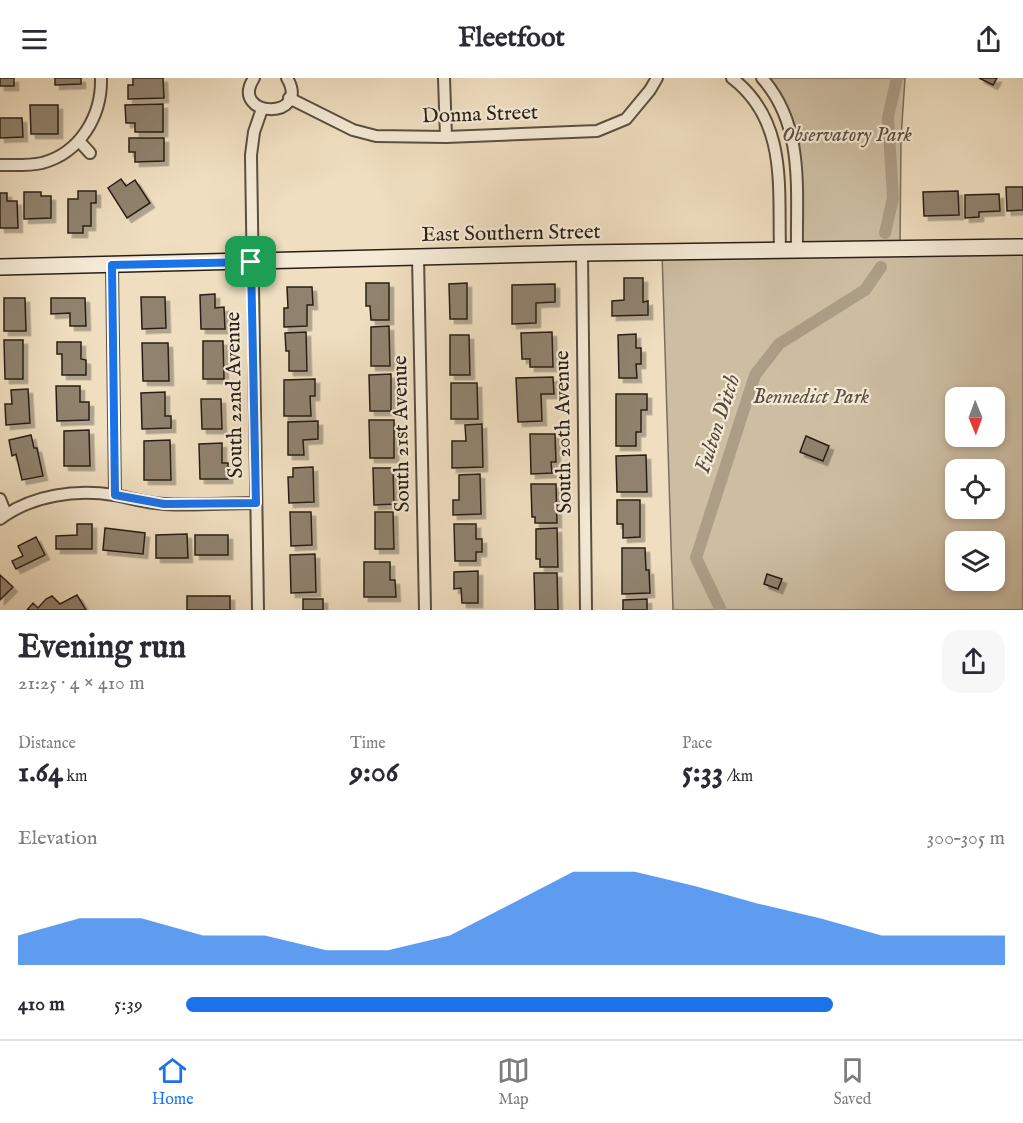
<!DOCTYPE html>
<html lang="en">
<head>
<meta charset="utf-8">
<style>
  body { margin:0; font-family:"IM FELL English",serif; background:#f7f7f7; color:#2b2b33; height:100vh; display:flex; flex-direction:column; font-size:22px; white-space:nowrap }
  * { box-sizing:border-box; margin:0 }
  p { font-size:20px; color:#7c7c81 }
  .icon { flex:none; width:33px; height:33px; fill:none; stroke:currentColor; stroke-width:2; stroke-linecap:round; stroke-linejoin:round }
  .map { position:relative; height:532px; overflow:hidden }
  .details { display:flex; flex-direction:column; background:#fff; flex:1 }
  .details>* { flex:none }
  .needle { width:39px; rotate:179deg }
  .fabs { position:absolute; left:945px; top:309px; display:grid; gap:12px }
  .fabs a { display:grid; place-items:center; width:60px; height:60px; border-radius:12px; background:#fff; box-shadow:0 3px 9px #0003; font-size:30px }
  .pin { position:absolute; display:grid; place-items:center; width:51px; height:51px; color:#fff; margin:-26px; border-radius:12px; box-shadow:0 3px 9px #0006 }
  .round { display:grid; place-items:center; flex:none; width:63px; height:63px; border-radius:18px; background:#f7f7f7 }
  .headline { display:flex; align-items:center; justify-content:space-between; height:102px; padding:0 18px }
  h1 { font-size:33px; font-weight:700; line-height:45px }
  .metrics { display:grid; grid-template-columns:repeat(3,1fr); gap:9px; height:102px; padding:6px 18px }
  .metrics div { display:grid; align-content:center }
  .metrics b { font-size:30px; font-weight:700 }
  .metrics small { font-size:16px; font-weight:400 }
  .metrics p { font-size:16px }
  .chart { height:168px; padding:12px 18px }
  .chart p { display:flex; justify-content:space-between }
  .chart svg { width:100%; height:108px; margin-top:6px; fill:#1a73e8; opacity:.7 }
  ul { padding:0 18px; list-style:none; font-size:20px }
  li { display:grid; grid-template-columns:96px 72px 1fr; align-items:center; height:45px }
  li i { height:15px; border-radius:8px; background:#1a73e8 }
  header { display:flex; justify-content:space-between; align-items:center; height:78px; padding:0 18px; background:#fff; font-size:27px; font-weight:700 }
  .dock { display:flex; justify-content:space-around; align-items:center; height:84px; border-top:2px solid #e1e1e2; background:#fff; font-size:16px; color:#7c7c81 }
  .dock a { display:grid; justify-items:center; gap:3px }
  .dock .selected { color:#1a73e8 }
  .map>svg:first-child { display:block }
  .green { fill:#cdbea3; stroke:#7b6e5c; stroke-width:1.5; fill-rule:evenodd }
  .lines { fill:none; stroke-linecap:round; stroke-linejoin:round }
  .canal { stroke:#ac9d86; stroke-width:12 }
  .building { fill:#90826e; stroke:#291f15; stroke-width:1.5; filter:url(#shadow) }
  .street-casing { stroke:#5a4f40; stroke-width:14 }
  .secondary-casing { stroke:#291f15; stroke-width:18 }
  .street { stroke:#f5ead6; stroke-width:10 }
  .secondary { stroke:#f5ead6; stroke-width:15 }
  .route-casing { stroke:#fff; stroke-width:12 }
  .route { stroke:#1a73e8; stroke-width:8 }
  .labels { text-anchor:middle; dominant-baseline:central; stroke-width:4.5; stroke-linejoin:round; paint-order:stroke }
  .street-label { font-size:21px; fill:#291f15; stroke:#f5ead6 }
  .park-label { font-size:21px; font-style:italic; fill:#5a4f40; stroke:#f5ead6 }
  .water-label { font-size:22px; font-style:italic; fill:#574b3d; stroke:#f5ead6 }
</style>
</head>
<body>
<header><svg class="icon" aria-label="menu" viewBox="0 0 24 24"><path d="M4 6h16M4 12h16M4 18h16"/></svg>Fleetfoot<svg class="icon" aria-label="share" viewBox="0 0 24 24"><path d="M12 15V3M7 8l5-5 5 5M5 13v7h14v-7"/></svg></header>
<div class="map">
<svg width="1023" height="532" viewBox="0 0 1023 532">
  <defs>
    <filter id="shadow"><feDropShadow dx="4.5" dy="4.5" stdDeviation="0" flood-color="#0004"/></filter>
  </defs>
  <rect width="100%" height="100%" fill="#efdec0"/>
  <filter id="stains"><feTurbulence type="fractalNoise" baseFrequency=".00333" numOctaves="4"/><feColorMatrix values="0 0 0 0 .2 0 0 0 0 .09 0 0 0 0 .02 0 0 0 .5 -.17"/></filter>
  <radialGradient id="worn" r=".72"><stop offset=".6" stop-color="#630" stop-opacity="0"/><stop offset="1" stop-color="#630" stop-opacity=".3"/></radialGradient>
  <path class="green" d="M762,0H905L901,60L900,171L1023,169V532H673L662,174L797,172L793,63ZM956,320H994V358H956ZM956,392H994V430H956ZM956,464H994V502H956Z"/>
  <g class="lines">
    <g class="canal">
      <polyline points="885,155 893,120 888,39 897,0"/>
      <polyline points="721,532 696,480 755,297 779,266 865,212 881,189"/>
    </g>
  </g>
  <g class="building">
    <rect x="0" y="0" width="14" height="8"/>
    <polygon points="55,0 81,0 81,6 55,7"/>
    <polygon points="133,0 163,0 164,20 128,21 128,7 133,7"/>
    <polygon points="979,0 997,0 993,7"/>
    <polygon points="163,26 163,54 135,54 135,45 126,45 125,27"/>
    <polygon points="30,27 58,27 58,56 31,56"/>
    <polygon points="0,40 22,40 23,59 0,60"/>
    <polygon points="129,60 164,60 164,83 135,84 135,74 129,74"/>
    <polygon points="121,101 126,108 135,102 150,125 127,140 108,110"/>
    <polygon points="1006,109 1023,109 1023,132 1007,133"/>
    <polygon points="78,113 96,113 96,125 91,125 91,148 83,148 83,155 68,155 68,121 78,121"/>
    <polygon points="958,113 959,137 924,138 923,114"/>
    <polygon points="24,114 41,114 41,118 51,118 51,140 24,141"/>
    <polygon points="0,115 7,115 7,123 17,123 18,150 0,150"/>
    <polygon points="999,116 1000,133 979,134 979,139 965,140 965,117"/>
    <polygon points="624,200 643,200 643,224 648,223 648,237 612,238 612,223 624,222"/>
    <polygon points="366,205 389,205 389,242 371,242 370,228 366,228"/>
    <polygon points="467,205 467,241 450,241 449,206"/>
    <polygon points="555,206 555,224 536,225 536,245 512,246 512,207"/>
    <polygon points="287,209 312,209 313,227 307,227 307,248 284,249 284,230 288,230"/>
    <polygon points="215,216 215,230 224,229 225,251 201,251 200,217"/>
    <polygon points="141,219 165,219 166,250 142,251"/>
    <polygon points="4,220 25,220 26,253 4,253"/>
    <polygon points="51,220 85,220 86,248 70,248 70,235 51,236"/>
    <polygon points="389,248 390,288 371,288 371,249"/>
    <polygon points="306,254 307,293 289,293 289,273 286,273 285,255"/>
    <polygon points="552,254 553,289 530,289 530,281 522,281 521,255"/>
    <polygon points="636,256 636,270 641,270 641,286 636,286 637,300 619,300 618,257"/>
    <polygon points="450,257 469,257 470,297 450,297"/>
    <polygon points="4,262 23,262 23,301 5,301"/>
    <polygon points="203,263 223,263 224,301 203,301"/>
    <polygon points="57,264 81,264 81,281 86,282 86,297 62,297 62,276 57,276"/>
    <polygon points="142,265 168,265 169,303 143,303"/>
    <polygon points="391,296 391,333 370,333 369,297"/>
    <polygon points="553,299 554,316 541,316 542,343 518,344 516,300"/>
    <polygon points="315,301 315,318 310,318 311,338 284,338 284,302"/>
    <polygon points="451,305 477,305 478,341 451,341"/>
    <polygon points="56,308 80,308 80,324 89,324 89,342 57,343"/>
    <polygon points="28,311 30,345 6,347 5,326 12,326 11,312"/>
    <polygon points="165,314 165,338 171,338 171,350 142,351 141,315"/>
    <polygon points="616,316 647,316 647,332 641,332 641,354 636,354 636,368 616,368"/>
    <polygon points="201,321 221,321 222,351 202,351"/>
    <polygon points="369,342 394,342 394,380 370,380"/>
    <polygon points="318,343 318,361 303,362 304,377 288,377 288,344"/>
    <polygon points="482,346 483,389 452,390 452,363 466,363 465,347"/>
    <polygon points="89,352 90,388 64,388 64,353"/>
    <polygon points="530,356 555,356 556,384 551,384 552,395 531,396"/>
    <polygon points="31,357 34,370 37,370 43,398 22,402 16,376 12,378 9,362"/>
    <polygon points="806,358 829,368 823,383 800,374"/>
    <polygon points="170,362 171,402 144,402 144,363"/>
    <polygon points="222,365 222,385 228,385 228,401 200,401 199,366"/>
    <polygon points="646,377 647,414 617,414 616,378"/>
    <polygon points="313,389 314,424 289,425 288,399 293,399 293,390"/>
    <polygon points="373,390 393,390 394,426 374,427"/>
    <polygon points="480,396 481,436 453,437 453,422 459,422 459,397"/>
    <polygon points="531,406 556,406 557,445 535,445 535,439 532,439"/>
    <polygon points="617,422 640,422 640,459 623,460 623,446 617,446"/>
    <polygon points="290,434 311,434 312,467 291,468"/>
    <polygon points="375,434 393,434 394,471 375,471"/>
    <polygon points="77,446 92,446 92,471 56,471 56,458 77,457"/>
    <polygon points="454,446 476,446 476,461 482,461 482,474 476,474 476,483 455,483"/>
    <polygon points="105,450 145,455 143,476 103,472"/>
    <polygon points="557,450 558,489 540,489 540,481 536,481 536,451"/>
    <polygon points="187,456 188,480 156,480 156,457"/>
    <rect x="195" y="457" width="33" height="20"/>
    <polygon points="36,459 45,477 16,491 12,483 23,478 18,468"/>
    <polygon points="622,470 645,470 646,492 649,492 650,515 622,516"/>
    <polygon points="315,476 316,514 291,515 290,477"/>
    <polygon points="364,484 390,484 390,502 395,502 396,519 364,519"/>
    <polygon points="478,493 478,525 462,525 461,510 454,511 454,494"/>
    <polygon points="534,495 557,495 558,532 535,532"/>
    <polygon points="767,496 782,501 778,511 764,506"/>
    <polygon points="0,497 13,509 0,522"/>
    <polygon points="77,517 86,532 27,532 33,525 38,530 46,521 52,518 60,526"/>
    <rect x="187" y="518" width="43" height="14"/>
    <rect x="303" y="521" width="20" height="11"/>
    <polygon points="647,521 647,532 623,532 623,522"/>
  </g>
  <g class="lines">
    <defs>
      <g id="street">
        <path d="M254,0C228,40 312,43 287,0"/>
        <polyline points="444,0 446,59"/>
        <path d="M732,0C788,43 778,109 780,172"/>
        <path d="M762,0C805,48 796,113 797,172"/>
        <polyline points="289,20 353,52 376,58 446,59 597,53 626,41 650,12 657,0"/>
        <polyline points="79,63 90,75"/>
        <path d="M0,87C14,87 28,88 42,85C80,75 102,38 101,0"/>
        <polyline points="582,175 586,532"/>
        <polyline points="418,179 425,532"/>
        <polyline points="112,187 115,417"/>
        <polyline points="0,421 6,436"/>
        <path d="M0,441C32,417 76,411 114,417C131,420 147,425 164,426C194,428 226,425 256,425"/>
        <polyline points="258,532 251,77 254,54 262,31"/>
      </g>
      <polyline id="secondary" points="0,189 582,175 1023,169"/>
    </defs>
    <use href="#street" class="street-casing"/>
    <use href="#secondary" class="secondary-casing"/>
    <use href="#street" class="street"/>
    <use href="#secondary" class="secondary"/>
  </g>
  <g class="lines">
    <defs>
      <polygon id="route" points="251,184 256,425 164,426 115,417 112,187"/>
    </defs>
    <use href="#route" class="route-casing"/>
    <use href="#route" class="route"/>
  </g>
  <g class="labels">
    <g class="street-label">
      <text transform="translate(480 37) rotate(-2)">Donna Street</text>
      <text transform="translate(511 156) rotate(-1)">East Southern Street</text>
      <text transform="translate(235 317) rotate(-91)">South 22nd Avenue</text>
      <text transform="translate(564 354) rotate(-91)">South 20th Avenue</text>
      <text transform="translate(402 356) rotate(-91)">South 21st Avenue</text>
    </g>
    <g class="park-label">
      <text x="847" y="57">Observatory Park</text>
      <text x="811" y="319">Bennedict Park</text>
    </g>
    <g class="water-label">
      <text transform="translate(718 346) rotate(-72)">Fulton Ditch</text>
    </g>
  </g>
  <rect width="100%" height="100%" filter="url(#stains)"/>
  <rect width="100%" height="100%" fill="url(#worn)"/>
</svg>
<div class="fabs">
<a><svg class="needle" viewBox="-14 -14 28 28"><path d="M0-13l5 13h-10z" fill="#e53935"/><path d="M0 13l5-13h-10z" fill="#7c7c81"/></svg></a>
<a><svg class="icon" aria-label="locate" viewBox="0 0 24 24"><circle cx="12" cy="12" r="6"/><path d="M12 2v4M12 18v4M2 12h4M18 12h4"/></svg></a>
<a><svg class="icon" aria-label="layers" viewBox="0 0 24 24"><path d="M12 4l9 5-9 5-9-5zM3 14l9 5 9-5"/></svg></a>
</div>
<div class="pin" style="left:251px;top:184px;background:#1e9e55"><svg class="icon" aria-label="arrive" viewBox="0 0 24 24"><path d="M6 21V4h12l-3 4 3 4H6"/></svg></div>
</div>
<section class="details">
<div class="headline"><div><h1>Evening run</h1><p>21:25 · 4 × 410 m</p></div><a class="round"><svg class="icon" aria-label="share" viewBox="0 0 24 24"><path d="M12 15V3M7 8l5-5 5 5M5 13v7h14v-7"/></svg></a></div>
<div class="metrics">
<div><p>Distance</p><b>1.64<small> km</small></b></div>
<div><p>Time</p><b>9:06</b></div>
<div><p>Pace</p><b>5:33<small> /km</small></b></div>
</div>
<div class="chart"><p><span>Elevation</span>300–305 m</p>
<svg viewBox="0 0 160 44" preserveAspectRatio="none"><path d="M0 44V32L10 25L20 25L30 32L40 32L50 38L60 38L70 32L80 19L90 6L100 6L110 12L120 19L130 25L140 32L150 32L160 32V44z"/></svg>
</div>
<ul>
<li><b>410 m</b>5:39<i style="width:79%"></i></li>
</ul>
</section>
<nav class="dock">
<a class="selected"><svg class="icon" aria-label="home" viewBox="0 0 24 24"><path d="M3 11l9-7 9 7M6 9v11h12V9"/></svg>Home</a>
<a><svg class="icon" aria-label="map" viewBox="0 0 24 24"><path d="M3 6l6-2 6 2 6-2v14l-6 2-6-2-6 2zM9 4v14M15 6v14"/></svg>Map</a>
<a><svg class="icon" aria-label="saved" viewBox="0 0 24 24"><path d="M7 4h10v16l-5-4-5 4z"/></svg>Saved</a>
</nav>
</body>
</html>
